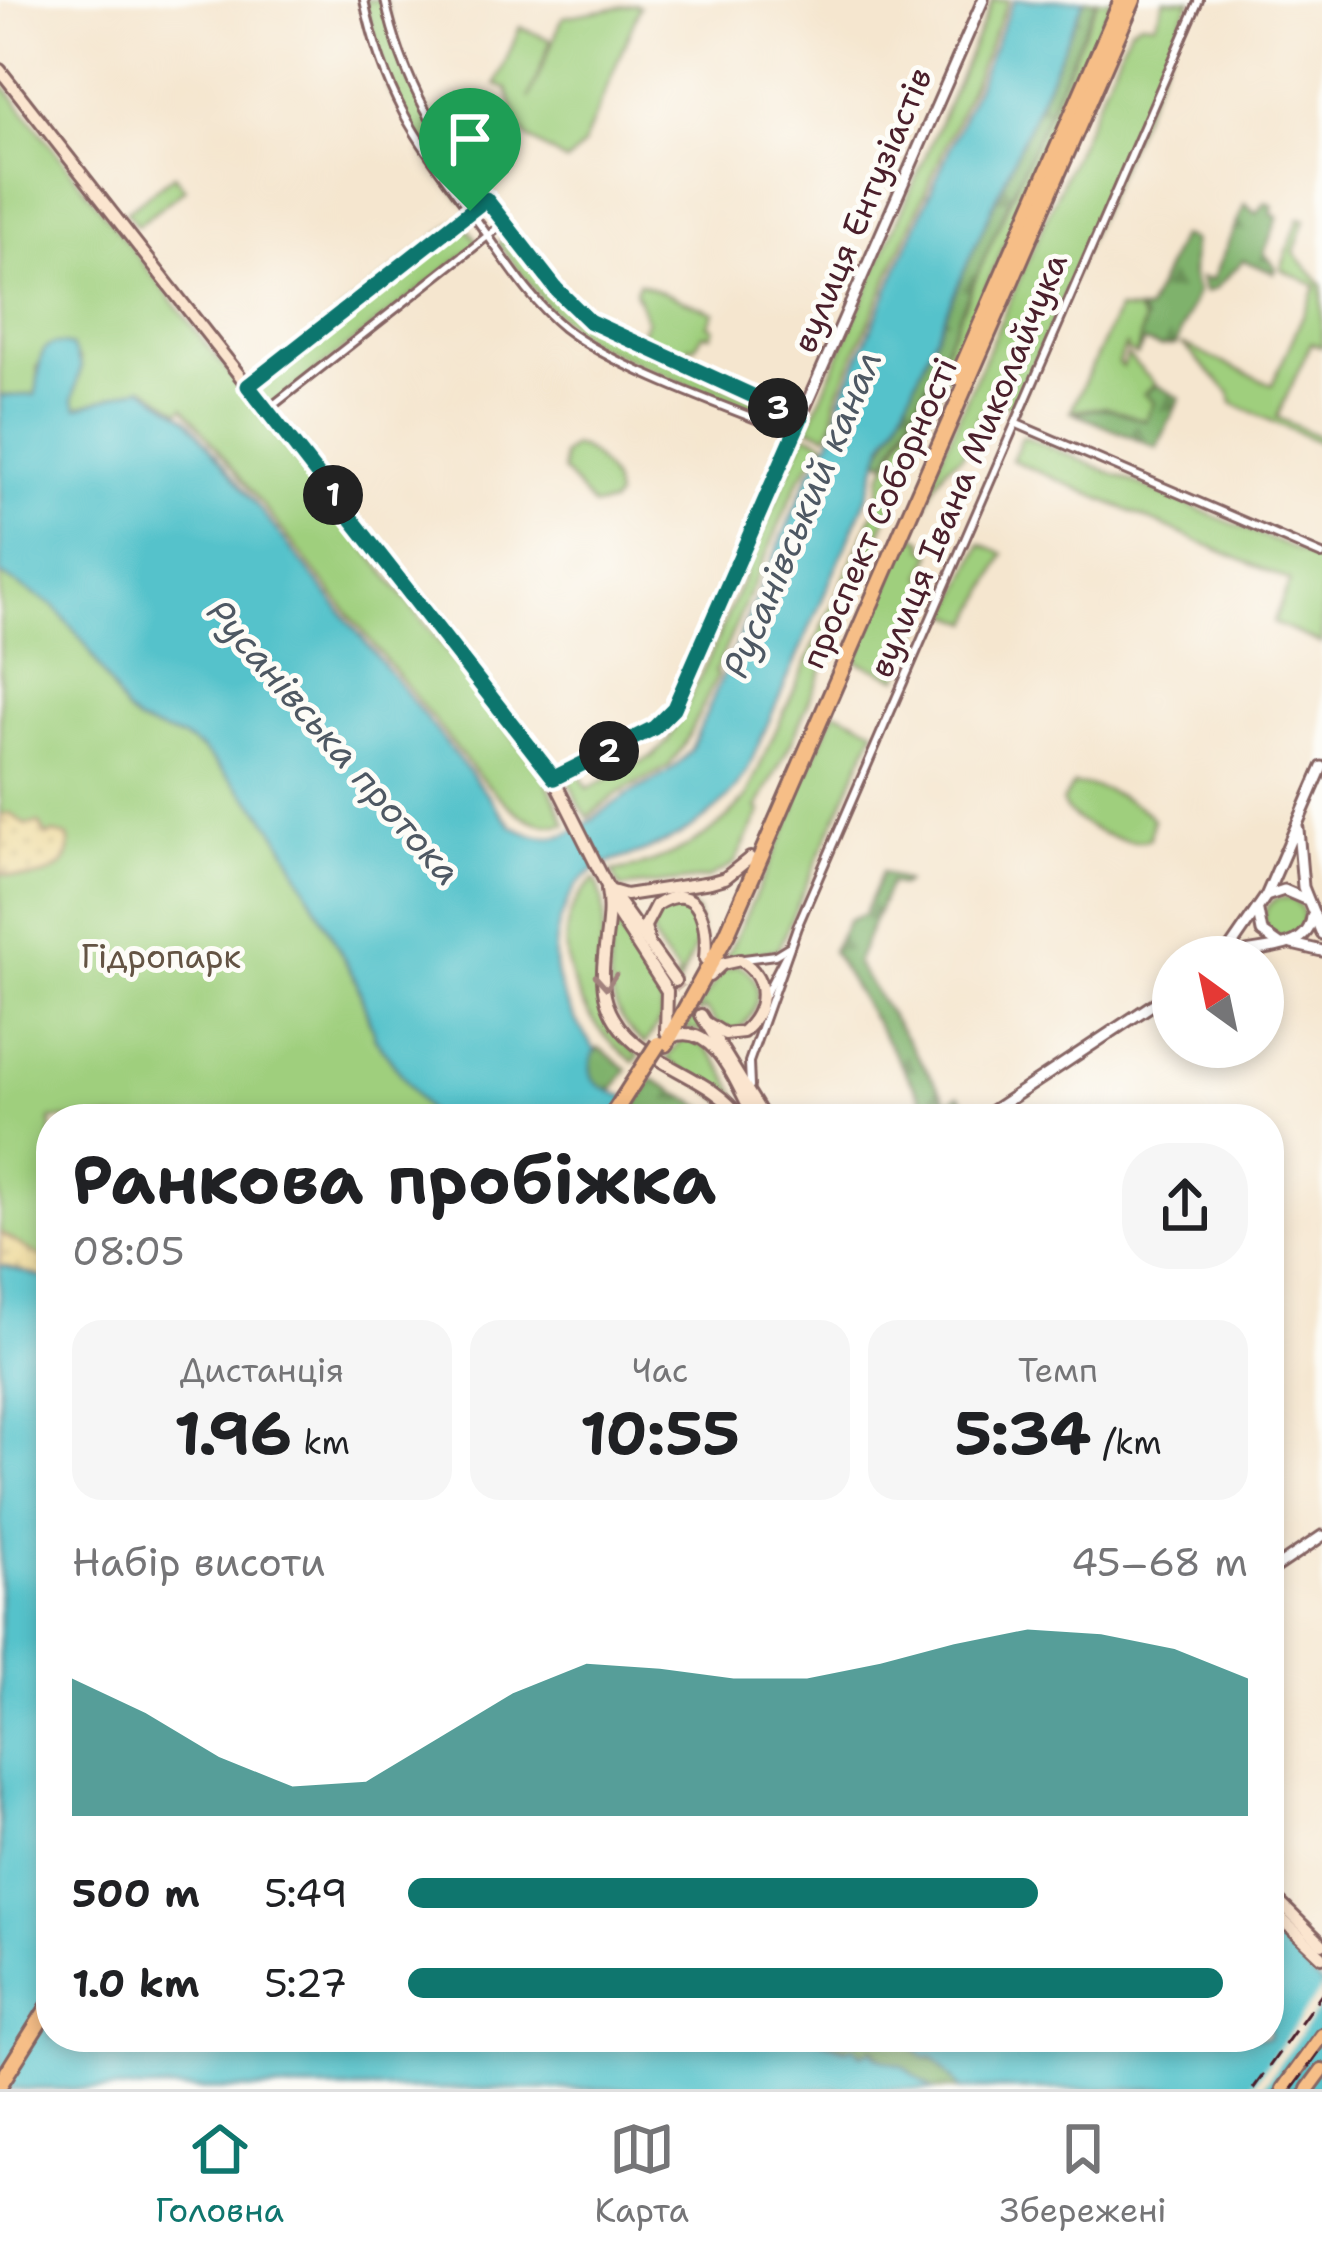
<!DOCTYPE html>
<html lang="uk">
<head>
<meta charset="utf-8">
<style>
  body { margin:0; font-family:"Shantell Sans",sans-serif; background:#f6f6f6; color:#202124; height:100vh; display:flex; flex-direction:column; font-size:45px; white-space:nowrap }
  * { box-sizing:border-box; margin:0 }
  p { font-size:39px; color:#757577 }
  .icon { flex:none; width:66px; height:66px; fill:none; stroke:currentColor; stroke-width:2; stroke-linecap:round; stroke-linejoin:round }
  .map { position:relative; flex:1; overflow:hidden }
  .side { position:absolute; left:36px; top:1104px; width:1248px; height:948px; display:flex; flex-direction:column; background:#fff; border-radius:48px; box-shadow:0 6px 18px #0003 }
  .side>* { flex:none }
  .needle { width:78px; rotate:327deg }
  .fabs { position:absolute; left:1152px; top:936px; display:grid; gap:24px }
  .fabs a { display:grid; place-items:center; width:132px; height:132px; border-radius:50%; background:#fff; box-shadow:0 6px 18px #0003; font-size:60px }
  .pin { position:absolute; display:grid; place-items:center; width:102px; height:102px; color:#fff; margin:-123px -51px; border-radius:50% 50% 50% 0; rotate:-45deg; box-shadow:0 0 12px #0007 }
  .pin .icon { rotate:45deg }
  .km { position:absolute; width:60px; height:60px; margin:-30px; border-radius:50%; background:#222; color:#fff; font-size:33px; line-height:60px; text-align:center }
  .round { display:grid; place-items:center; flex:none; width:126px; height:126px; border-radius:48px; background:#f6f6f6 }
  .summary { display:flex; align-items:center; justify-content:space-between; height:204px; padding:0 36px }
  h1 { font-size:66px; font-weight:700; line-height:90px }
  .metrics { display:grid; grid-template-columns:repeat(3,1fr); gap:18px; height:204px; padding:12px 36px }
  .metrics div { display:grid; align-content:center; border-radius:30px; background:#f6f6f6; text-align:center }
  .metrics b { font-size:60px; font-weight:700 }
  .metrics small { font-size:33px; font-weight:400 }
  .metrics p { font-size:33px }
  .chart { height:336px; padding:24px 36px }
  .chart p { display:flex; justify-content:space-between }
  .chart svg { width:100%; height:216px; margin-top:12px; fill:#0f766e; opacity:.7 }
  ul { padding:0 36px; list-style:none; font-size:39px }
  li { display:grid; grid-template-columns:192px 144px 1fr; align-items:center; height:90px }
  li i { height:30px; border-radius:15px; background:#0f766e }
  .tabs { display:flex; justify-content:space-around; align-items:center; height:168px; border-top:3px solid #e0e0e0; background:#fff; font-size:33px; color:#757577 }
  .tabs a { display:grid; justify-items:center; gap:6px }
  .tabs .current { color:#0f766e }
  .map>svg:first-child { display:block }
  .green { fill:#9fcf7d; stroke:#747754; stroke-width:3 }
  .forest { fill:url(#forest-firs); stroke:#64684c; stroke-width:3 }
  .sand { fill:url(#sand-dots); stroke:#9c7c64; stroke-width:3 }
  .water { fill:#54c2cb; stroke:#4f707b; stroke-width:3 }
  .pier { fill:#f5e6cf }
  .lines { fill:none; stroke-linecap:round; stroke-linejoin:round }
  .secondary-tunnel { stroke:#d3beae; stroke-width:10; stroke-dasharray:10 5; stroke-linecap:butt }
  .minor-casing { stroke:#866564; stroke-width:12 }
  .tertiary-casing { stroke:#866564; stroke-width:15 }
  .secondary-casing { stroke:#866564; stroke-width:16 }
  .primary-casing { stroke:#866564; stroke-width:18 }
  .trunk-casing { stroke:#866564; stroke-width:20 }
  .minor { stroke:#fff; stroke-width:6 }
  .tertiary { stroke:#fff; stroke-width:9 }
  .secondary { stroke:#fbe5cf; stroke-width:10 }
  .primary { stroke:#f6be87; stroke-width:12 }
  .trunk { stroke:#f6be87; stroke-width:14 }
  .rail { stroke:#4a1f2b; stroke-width:3; stroke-dasharray:18 9; stroke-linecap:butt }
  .trunk-bridge-casing { stroke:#866564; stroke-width:20; stroke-linecap:butt }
  .trunk-bridge { stroke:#f6be87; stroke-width:14 }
  .oneway { stroke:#a2827d }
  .route-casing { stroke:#fff; stroke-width:24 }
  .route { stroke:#0f766e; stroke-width:15 }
  .labels { text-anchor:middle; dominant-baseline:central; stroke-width:10; stroke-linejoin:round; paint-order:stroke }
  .street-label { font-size:33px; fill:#4a1f2b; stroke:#fdfcf7 }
  .park-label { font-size:33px; fill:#645444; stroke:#fdfcf7 }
  .water-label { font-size:36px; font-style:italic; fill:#4e5863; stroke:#fdfcf7 }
</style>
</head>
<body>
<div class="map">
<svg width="1322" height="2089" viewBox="0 0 1322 2089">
  <defs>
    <pattern id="forest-firs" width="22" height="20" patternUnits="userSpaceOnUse" patternTransform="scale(3)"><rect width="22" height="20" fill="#7fb26c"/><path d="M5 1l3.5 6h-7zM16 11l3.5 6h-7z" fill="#6a9059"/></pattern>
    <pattern id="sand-dots" width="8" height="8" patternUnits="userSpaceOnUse" patternTransform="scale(3)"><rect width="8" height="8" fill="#eeda9e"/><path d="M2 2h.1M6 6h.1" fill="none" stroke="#cebb88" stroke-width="1.8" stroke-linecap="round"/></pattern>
  </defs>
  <rect width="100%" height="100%" fill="#fdfcf7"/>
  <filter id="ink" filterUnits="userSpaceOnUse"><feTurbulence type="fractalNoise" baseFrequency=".00833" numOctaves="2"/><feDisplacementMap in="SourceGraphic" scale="24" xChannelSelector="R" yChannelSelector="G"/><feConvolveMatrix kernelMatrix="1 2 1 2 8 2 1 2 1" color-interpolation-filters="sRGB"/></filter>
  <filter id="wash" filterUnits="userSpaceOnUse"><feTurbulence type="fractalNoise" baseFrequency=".004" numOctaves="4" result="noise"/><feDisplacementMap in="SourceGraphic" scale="48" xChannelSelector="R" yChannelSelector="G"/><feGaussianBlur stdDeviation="2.7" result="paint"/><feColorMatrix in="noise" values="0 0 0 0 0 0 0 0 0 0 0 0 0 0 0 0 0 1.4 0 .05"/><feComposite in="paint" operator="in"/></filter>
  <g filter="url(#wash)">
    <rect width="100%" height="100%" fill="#f5e6cf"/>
    <g class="green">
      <polygon points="364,0 385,0 408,80 477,189 461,200 390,91"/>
      <polygon points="993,0 1009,0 836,398 834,421 827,435 808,427"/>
      <path d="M1098,0H1113L1035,162L1036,174L928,419L889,484L899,489L792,741L757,808L761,811L734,864L726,869L708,878L620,888L612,872C664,864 714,838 746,797L877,505L881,476L924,396Z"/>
      <polygon points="1164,0 1191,0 1015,410 993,398 978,418 963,455 947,466 936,483 912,534 925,541 923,547 933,553 922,576 937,592 898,678 856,661 918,509 1130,28 1141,22 1155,23"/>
      <polygon points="636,4 640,6 583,146 567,162 529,139 518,126 507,89 496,85 520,27 551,40 529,99 563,17"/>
      <path d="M0,80L544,776L566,824C524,831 501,798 474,771L184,407L180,411L146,388L77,408L73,399L81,367L79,358L37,366L39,389L35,395L0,396Z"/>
      <polygon points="174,175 185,189 137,226 126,212"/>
      <polygon points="460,218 479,243 267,410 248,385"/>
      <polygon points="1299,218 1305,220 1294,253 1322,285 1322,347 1311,343 1277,417 1322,438 1322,444 1232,403 1230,393 1182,344 1272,385 1316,286 1281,269"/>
      <polygon points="508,235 554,296 589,326 785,414 781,425 589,342 546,305 498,243"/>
      <polygon points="639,283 714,312 708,325 714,328 711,335 703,334 695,347 689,346 683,361 638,342 647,320 635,291"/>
      <polygon points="1118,310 1137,311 1144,321 1137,355 1126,350 1126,344 1118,363 1123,367 1127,355 1156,385 1148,390 1154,402 1145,421 1106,407 1071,411"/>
      <polygon points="805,433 825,442 799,480 715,673 718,675 683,747 668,767 617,794 588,817 577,802 569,779 578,773 588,788 653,756 668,741 710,656"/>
      <polygon points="1023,436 1322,561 1322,644 1273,623 1290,581 1012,460"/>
      <path d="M573,446C593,449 615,478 616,498L611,504L593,506L563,471V455Z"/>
      <polygon points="981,544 1004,554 971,623 950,614"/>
      <polygon points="0,574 54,606 85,643 126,712 138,723 184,738 202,749 261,811 283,844 357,983 375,1038 434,1119 51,1119 51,1280 0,1265"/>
      <polygon points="835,711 875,729 778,949 725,960 796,808 796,796"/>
      <path d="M1073,785C1096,783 1137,801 1153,819L1150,838C1130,850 1069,824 1062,802Z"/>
      <path d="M595,879C626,938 560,1000 639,1056L634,1062C580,1024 533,933 595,879Z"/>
      <circle cx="1284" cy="918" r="20"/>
      <path d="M670,904L687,905L697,912L700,936L676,991L670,984L680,977C662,952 633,924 670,904Z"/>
      <path d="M614,920L662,993L661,1019L645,1044C601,1011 608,969 614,920Z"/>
      <path d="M736,965C771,973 759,1024 730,1032L715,1022L705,1009L697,1014L713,1040L697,1030H684L722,971Z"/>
      <path d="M681,1039C717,1039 733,1091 749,1119L667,1059Z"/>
    </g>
    <g class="forest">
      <polygon points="1084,0 1097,0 943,353 887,462 877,458 897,423"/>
      <polygon points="1266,202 1273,206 1271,214 1278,217 1264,253 1276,268 1274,273 1244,260 1215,289 1205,293 1200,278 1212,280 1245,204 1257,214"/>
      <polygon points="1180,236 1193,240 1192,275 1197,292 1176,345 1160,347 1144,342 1137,355 1144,321 1137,311 1147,311"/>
      <polygon points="1156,385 1180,398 1157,448 1074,413 1106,407 1145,421 1154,402 1144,394"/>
      <polygon points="882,872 906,882 901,886 890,883 856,963 948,1102 959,1095 969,1108 952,1119 934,1119 832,951 848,921 864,914"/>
      <path d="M599,1048L627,1069L611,1093L599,1089C588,1078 585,1058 599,1048Z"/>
      <polygon points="653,1079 713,1113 719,1119 641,1119 634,1108"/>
      <polygon points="813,2037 900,2037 926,2058 932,2056 961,2089 933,2089 903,2067"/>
    </g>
    <g class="sand">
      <path d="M10,813L26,825L39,823L47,836L54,833L68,837C78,874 27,886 0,872V816Z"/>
      <polygon points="0,1233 51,1263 51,1280 0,1265"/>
    </g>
    <g class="water">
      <path d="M1014,0H1084L897,423L884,443L867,497L747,771C725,809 688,835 647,850C625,859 598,862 581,881C570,892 565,908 560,922C544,974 566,1007 595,1050C581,1082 601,1089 628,1097L641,1119H434L375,1038L357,983L283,844L261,811L202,749L184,738L138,723L126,712L85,643L54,606L0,574V396L35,395C43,372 30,335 72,346L81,367L73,399L77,408L142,387L187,418L512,826C562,854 582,824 621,799C647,782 670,777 690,751L810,473C827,449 839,428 841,398Z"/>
      <polygon points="0,1265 51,1280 51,2037 813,2037 844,2049 853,2046 861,2055 871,2050 877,2057 903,2066 933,2089 0,2089"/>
      <polygon points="1269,1932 1322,1985 1322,2089 961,2089 932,2056 926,2058 900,2037 1269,2037"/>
    </g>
    <polygon class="pier" points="1322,1988 1322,2004 1261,2089 1249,2089"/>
  </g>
  <g filter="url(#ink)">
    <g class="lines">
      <polyline class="secondary-tunnel" points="675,981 701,1015"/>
      <defs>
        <g id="minor">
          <path d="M385,0C403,82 435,133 486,198"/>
          <polyline points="505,224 557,290 589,321 801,418"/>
          <path d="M247,385L470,211C414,138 383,91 364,0"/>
          <path d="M267,410L479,243C487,236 496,230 504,223L486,198L470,211C499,249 526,297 564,328C618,370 729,408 795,434"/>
          <polyline points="1017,424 1322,555"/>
          <polyline points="744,959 775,955 788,947"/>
          <polyline points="764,997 785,956"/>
          <polyline points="750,1086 749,1062 797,927 1199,0"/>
        </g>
        <g id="tertiary">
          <polyline points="554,779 654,727 674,708 983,0"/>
          <polyline points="1298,829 1303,887 1322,934"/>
          <polyline points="1266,896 1284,890 1305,899"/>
          <polyline points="1258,911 1262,932 1279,944"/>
          <polyline points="1292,944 1322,951"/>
          <polyline points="1224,957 1266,896 1322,767"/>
          <path d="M1227,957C1256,945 1308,954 1312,917"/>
          <polyline points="980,1119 1173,991"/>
          <polyline points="1269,1572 1322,1536"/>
        </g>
        <g id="secondary">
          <polyline points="0,70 549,770 607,886 675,981"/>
          <path d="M607,890C614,927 595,966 607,1003C628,1066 708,1069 741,1119"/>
          <polyline points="612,891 626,895 711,882 725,878 750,858"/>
          <polyline points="611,904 667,991 666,1032"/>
          <path d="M648,941L645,926L656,905C701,877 708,927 705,959"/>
          <polyline points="701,1015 765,1119"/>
          <path d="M707,1023L725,1034L743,1032C767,1010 770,978 740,960L722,964L709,976"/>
          <path d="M671,1037C715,1019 738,1089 755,1119"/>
          <polyline points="1269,1892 1322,1944"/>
          <polyline points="1269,1907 1322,1957"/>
        </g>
        <g id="primary">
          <polyline points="1283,2089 1322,2035"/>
          <polyline points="1308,2089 1322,2070"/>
        </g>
        <g id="trunk">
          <polyline points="958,377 1122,0"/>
          <polyline points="666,1044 727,934 1133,0"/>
          <polyline points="0,2084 51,2003"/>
        </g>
      </defs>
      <use href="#minor" class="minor-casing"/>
      <use href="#tertiary" class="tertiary-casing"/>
      <use href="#secondary" class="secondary-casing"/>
      <use href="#primary" class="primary-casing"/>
      <use href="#trunk" class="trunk-casing"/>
      <use href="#minor" class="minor"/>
      <use href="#tertiary" class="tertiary"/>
      <use href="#secondary" class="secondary"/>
      <use href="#primary" class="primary"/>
      <use href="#trunk" class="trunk"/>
      <g class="rail">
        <polyline points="1253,2089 1322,1993"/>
        <polyline points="1292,2089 1322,2048"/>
      </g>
      <defs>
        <polyline id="trunk-bridge" points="610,1119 658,1044"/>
      </defs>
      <use href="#trunk-bridge" class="trunk-bridge-casing"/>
      <use href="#trunk-bridge" class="trunk-bridge"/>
    </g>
    <defs><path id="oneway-chevron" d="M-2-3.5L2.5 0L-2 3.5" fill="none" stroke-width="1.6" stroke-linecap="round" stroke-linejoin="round" transform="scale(3)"/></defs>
    <use class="oneway" href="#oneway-chevron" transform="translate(606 981) rotate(86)"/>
  </g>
  <g class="lines" filter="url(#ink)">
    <defs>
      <polygon id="route" points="486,199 557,290 589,321 801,418 674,708 654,728 554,778 248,386"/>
    </defs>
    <use href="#route" class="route-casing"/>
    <use href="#route" class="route"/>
  </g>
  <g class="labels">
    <g class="street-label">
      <text transform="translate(862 210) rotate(-67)">вулиця Ентузіастів</text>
      <text transform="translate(968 465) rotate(-67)">вулиця Івана Миколайчука</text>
      <text transform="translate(879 513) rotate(-66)">проспект Соборності</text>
    </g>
    <g class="park-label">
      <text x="161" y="956">Гідропарк</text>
    </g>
    <g class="water-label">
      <text transform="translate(802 514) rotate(-67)">Русанівський канал</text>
      <text transform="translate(334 742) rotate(49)">Русанівська протока</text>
    </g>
  </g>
</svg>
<div class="fabs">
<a><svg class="needle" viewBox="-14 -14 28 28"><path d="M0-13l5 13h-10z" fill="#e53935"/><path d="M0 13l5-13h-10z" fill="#757577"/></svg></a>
</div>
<div class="pin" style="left:470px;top:211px;background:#1e9e55"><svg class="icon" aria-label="arrive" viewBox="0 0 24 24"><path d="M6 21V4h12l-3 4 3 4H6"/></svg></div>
<b class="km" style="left:333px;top:495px">1</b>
<b class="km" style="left:609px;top:751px">2</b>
<b class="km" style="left:778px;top:408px">3</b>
<section class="side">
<div class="summary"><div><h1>Ранкова пробіжка</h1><p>08:05</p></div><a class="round"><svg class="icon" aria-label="share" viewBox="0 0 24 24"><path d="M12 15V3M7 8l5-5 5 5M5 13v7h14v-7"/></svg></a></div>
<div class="metrics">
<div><p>Дистанція</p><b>1.96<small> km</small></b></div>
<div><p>Час</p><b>10:55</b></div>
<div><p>Темп</p><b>5:34<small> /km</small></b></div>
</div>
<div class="chart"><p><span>Набір висоти</span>45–68 m</p>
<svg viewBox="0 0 160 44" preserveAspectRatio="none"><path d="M0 44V16L10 23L20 32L30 38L40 37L50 28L60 19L70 13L80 14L90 16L100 16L110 13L120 9L130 6L140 7L150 10L160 16V44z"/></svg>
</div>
<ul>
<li><b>500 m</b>5:49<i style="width:75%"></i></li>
<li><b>1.0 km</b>5:27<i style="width:97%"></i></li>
</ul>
</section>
</div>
<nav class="tabs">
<a class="current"><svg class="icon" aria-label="home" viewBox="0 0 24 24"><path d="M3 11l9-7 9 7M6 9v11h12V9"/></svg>Головна</a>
<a><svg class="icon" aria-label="map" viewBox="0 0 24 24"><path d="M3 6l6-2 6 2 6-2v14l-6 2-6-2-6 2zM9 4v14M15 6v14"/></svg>Карта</a>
<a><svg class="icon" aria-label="saved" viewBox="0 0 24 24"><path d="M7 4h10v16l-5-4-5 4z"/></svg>Збережені</a>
</nav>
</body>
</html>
